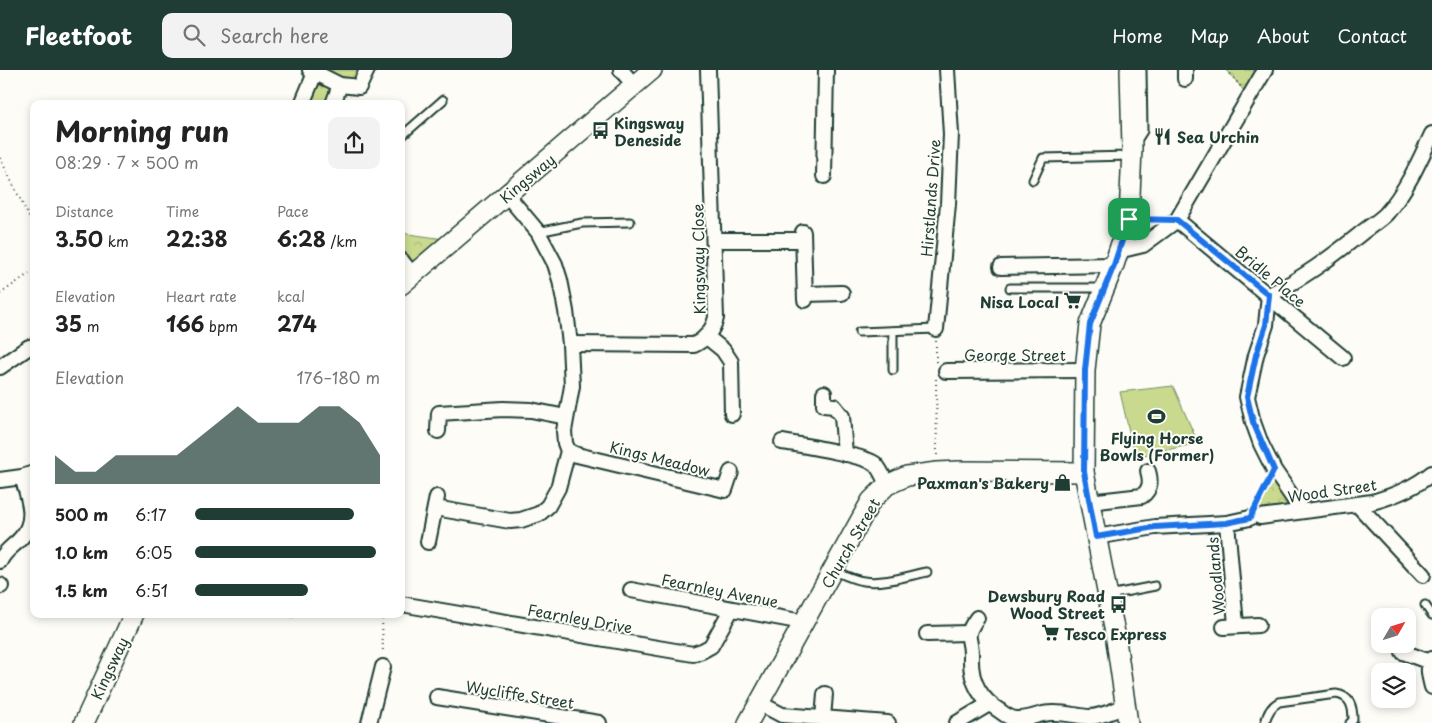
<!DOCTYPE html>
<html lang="en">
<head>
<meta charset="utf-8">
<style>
  body { margin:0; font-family:"Playpen Sans",sans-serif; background:#f2f2f2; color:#222; height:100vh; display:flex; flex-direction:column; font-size:19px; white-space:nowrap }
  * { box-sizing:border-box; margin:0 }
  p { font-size:16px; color:#767676 }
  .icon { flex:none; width:28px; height:28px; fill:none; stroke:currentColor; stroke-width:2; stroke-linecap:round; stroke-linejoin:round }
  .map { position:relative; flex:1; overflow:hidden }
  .panel { position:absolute; left:30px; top:30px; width:375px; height:518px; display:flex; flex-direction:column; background:#fff; border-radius:10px; box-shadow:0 2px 8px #0003 }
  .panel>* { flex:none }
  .needle { width:32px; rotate:51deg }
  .buttons { position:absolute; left:1371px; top:538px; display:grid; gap:10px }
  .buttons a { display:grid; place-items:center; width:45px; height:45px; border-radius:10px; background:#fff; box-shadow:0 2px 8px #0003; font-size:25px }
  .pin { position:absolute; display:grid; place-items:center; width:42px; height:42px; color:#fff; margin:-21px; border-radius:10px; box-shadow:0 2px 8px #0006 }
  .round { display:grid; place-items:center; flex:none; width:52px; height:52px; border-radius:10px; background:#f2f2f2 }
  .headline { display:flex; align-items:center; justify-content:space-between; height:85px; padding:0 25px }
  h1 { font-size:28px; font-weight:700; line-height:38px }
  .metrics { display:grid; grid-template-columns:repeat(3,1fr); gap:8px; height:85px; padding:5px 25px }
  .metrics div { display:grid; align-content:center }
  .metrics b { font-size:21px; font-weight:700 }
  .metrics small { font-size:14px; font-weight:400 }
  .metrics p { font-size:14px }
  .chart { height:140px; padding:10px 25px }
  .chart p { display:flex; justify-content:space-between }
  .chart svg { width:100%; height:90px; margin-top:5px; fill:#1f3d34; opacity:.7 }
  ul { padding:0 25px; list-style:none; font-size:16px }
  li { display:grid; grid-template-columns:80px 60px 1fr; align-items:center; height:38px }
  li i { height:12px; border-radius:6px; background:#1f3d34 }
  header { display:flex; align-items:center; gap:30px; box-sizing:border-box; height:70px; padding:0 25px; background:#1f3d34; color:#fff }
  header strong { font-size:24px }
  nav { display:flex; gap:28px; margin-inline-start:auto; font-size:18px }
  .search { width:350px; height:45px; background:#f2f2f2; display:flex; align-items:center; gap:12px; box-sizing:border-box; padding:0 18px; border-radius:10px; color:#767676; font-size:19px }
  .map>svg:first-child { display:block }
  .forest { fill:url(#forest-crowns); stroke:#748c62 }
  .pitch { fill:#c9da8f; stroke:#748c62 }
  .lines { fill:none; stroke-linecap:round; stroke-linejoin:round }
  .lane-casing { stroke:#1f3d34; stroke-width:11 }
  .street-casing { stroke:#1f3d34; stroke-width:18 }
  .secondary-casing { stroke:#1f3d34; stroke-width:22 }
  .path { stroke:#1f3d34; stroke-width:2; stroke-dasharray:1 4; stroke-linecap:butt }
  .lane { stroke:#fdfcf7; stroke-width:7 }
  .street { stroke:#fdfcf7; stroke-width:14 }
  .secondary { stroke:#fdfcf7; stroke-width:19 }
  .route-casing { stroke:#fff; stroke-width:10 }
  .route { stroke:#1a73e8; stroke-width:6 }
  .labels { text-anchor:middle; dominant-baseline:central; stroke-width:4; stroke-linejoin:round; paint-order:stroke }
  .poi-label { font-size:15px; font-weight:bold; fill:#1f3d34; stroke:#fdfcf7; text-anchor:start }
  .street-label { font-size:15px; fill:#1f3d34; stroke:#fdfcf7 }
</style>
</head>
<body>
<header>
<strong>Fleetfoot</strong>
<div class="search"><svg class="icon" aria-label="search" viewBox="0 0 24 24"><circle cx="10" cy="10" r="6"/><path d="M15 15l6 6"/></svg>Search here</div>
<nav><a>Home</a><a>Map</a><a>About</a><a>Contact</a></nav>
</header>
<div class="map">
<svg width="1432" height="653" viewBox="0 0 1432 653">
  <defs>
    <pattern id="forest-crowns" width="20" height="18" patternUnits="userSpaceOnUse" patternTransform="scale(1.25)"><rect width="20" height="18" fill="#c9da8f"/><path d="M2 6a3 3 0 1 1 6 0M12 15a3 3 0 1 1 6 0" fill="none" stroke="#acbc7c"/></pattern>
  </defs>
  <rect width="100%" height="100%" fill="#fdfcf7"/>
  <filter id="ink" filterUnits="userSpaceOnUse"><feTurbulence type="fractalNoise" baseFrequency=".02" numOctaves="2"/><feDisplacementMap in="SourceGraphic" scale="10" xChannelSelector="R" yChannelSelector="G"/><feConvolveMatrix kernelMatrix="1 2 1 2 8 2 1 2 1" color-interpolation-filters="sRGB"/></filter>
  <g filter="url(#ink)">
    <g class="forest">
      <polygon points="310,0 367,0 359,17 340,15 333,34 302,34"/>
      <polygon points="1227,0 1265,0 1249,27"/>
      <polygon points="401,163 452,170 401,215"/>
      <polygon points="1274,400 1302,441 1250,448"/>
    </g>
    <polygon class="pitch" points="1173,316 1198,373 1140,386 1134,383 1120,322"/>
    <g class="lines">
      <defs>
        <g id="lane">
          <polyline points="401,64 403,65 443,30"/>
          <polyline points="1136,72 1143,61 1142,0"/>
          <polyline points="1033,110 1043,88 1131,86"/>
          <polyline points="538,162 582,153 630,152"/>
          <polyline points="1010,218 1103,218"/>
          <polyline points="893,261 893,300"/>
          <polyline points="859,262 936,259"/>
          <path d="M835,501C844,505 854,510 864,511C884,514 907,506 927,502"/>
          <polyline points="1109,525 1155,516"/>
          <polyline points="1425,535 1432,545"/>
          <path d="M1265,653C1267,644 1271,636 1279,632L1336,624C1350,626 1353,636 1353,650L1350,653"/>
        </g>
        <g id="street">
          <polyline points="310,0 340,15 359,17 367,0"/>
          <polyline points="621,0 634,15"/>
          <polyline points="1185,9 1185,0"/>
          <polyline points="302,34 315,3"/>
          <polyline points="333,34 340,15"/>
          <polyline points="824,106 826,0"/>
          <polyline points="1177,150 1343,288"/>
          <polyline points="803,162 805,230"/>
          <polyline points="714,170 803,170"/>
          <polyline points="1118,181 1143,175 1177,150 1265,0"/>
          <polyline points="401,190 413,205"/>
          <polyline points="1001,197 1114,195"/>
          <polyline points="805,224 842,223"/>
          <polyline points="936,259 948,134 951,64 947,0"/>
          <polyline points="707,267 723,280 731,292 732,344"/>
          <path d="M570,274L694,275C706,269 713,260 716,248L708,0"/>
          <polyline points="0,297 29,277 34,276"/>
          <polyline points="946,301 1085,300"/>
          <polyline points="824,323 824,335 834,336 842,346 845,384"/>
          <polyline points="438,361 439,343 503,339 531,340 566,347"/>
          <path d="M782,372C800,375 864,385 875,394C881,400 884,408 887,415"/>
          <polyline points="568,381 577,385 725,420 731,402"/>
          <polyline points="0,410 22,407 34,403"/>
          <path d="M1089,432L1142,426C1151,419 1151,411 1148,401"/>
          <polyline points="1357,434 1423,505"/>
          <polyline points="435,438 510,451 521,450 539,444 548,436 558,418 568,381 565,373 564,361 572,316 570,274 566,241 560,210 555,194 538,162 507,125"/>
          <path d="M1302,441L1274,400L1261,374L1253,352L1247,327L1256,285L1266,255L1269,225C1302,209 1330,188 1359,165C1367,158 1378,152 1386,144C1406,121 1419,92 1432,64"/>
          <path d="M1260,447L1372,432C1394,426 1414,418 1432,403"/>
          <polyline points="1227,453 1236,555"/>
          <polyline points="1096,467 1155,457 1227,453 1250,448"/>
          <polyline points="428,472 437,427"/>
          <path d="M0,491C5,480 14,476 21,468C38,450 28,427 22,407"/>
          <polyline points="0,515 1,516"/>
          <polyline points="631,520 803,552"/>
          <polyline points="401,534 693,584 702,581 711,576 731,540"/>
          <path d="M977,548C962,569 972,566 971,587C970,611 980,629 1000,641C1005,645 1011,649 1017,649C1028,650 1040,643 1051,643C1064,642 1076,646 1089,647C1101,647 1114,640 1126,636"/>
          <polyline points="1224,557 1258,555"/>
          <polyline points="927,564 968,563"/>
          <polyline points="1403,582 1430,592"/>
          <path d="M1432,589C1426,597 1430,608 1432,617"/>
          <polyline points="437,627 599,653"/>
          <polyline points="759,633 782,645 888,653"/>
          <polyline points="823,648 825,624"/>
          <polyline points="369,653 383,597"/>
          <polyline points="957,653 989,634"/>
        </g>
        <g id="secondary">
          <polyline points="401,215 652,0"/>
          <polyline points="84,653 134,544"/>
          <polyline points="748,653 871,431 887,415 907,406 937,402 959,401 1084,402"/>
          <polyline points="1128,653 1115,563 1084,402 1085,300 1090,254 1114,195 1129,149 1132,78 1130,0"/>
        </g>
      </defs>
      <use href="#lane" class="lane-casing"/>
      <use href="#street" class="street-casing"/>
      <use href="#secondary" class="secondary-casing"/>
      <g class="path">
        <polyline points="1227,0 1241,17"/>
        <polyline points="0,88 34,157"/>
        <polyline points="1144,149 1156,149"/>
        <polyline points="0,224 34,200"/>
        <polyline points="936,271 936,292"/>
        <polyline points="936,309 937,387"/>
        <polyline points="1256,435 1268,412"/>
        <polyline points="288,544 294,548 298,544"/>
        <polyline points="382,544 383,584"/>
      </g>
      <use href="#lane" class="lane"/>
      <use href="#street" class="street"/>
      <use href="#secondary" class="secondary"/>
    </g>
  </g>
  <g class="lines" filter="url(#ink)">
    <defs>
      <polygon id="route" points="1129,149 1177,150 1269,225 1266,255 1256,285 1247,327 1253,352 1274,400 1250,448 1226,453 1155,457 1096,467 1084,402 1085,300 1090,254 1114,195"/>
    </defs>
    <use href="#route" class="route-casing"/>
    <use href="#route" class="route"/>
  </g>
  <defs>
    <symbol id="bus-bare" viewBox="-9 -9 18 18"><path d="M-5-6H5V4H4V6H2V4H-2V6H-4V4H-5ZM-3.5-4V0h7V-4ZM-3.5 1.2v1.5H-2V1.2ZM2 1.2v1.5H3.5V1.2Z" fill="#1f3d34" stroke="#fdfcf7" stroke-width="2.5" paint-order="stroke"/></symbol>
    <symbol id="restaurant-bare" viewBox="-9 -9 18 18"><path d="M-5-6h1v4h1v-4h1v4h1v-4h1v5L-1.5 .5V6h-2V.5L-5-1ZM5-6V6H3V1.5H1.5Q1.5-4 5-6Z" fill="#1f3d34" stroke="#fdfcf7" stroke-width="2.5" paint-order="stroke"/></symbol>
    <symbol id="supermarket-bare" viewBox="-9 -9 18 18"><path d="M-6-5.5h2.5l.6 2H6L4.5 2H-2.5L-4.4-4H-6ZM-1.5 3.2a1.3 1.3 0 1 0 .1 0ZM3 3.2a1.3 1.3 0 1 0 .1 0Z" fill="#1f3d34" stroke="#fdfcf7" stroke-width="2.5" paint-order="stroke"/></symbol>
    <symbol id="stadium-bare" viewBox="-9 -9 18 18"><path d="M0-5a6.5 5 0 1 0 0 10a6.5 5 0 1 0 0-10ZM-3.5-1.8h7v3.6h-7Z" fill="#1f3d34" stroke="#fdfcf7" stroke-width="2.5" paint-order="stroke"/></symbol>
    <symbol id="shop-bare" viewBox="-9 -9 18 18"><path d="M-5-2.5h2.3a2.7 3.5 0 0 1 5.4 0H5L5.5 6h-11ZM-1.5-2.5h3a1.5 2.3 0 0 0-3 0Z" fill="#1f3d34" stroke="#fdfcf7" stroke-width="2.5" paint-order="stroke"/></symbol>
  </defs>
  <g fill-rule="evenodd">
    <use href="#bus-bare" x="588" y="48" width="25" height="25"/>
    <use href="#restaurant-bare" x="1150" y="54" width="25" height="25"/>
    <use href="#supermarket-bare" x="1060" y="218" width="25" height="25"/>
    <use href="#stadium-bare" x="1144" y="334" width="25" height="25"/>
    <use href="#shop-bare" x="1050" y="400" width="25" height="25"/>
    <use href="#bus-bare" x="1106" y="522" width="25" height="25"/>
    <use href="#supermarket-bare" x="1038" y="550" width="25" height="25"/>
  </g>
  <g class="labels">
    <g class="poi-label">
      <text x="614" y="52">Kingsway<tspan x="614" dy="17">Deneside</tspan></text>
      <text x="1177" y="66">Sea Urchin</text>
      <text x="1059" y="231" text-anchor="end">Nisa Local</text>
      <text x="1157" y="367" text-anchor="middle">Flying Horse<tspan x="1157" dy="17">Bowls (Former)</tspan></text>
      <text x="1049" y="412" text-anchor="end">Paxman's Bakery</text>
      <text x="1105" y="525" text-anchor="end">Dewsbury Road<tspan x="1105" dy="17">Wood Street</tspan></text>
      <text x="1064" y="563">Tesco Express</text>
    </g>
    <g class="street-label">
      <text transform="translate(527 108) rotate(-40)">Kingsway</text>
      <text transform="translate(930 128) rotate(-86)">Hirstlands Drive</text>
      <text transform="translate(698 189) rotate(-91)">Kingsway Close</text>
      <text transform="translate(1271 206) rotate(40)">Bridle Place</text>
      <text x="1015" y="284">George Street</text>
      <text transform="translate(660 388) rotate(14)">Kings Meadow</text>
      <text transform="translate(1332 420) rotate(-8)">Wood Street</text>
      <text transform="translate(850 473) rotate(-60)">Church Street</text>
      <text transform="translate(1215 506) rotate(-95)">Woodlands</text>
      <text transform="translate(720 520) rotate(11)">Fearnley Avenue</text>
      <text transform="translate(580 548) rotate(10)">Fearnley Drive</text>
      <text transform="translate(109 598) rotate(-65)">Kingsway</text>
      <text transform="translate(520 624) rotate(9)">Wycliffe Street</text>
    </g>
  </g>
</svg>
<div class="buttons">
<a><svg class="needle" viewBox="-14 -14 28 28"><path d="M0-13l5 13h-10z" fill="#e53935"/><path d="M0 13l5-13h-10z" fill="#767676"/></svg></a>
<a><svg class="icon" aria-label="layers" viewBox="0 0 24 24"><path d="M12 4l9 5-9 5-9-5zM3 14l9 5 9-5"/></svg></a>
</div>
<div class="pin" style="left:1129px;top:149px;background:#1e9e55"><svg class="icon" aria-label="arrive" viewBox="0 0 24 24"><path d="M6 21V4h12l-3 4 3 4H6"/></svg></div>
<section class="panel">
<div class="headline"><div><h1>Morning run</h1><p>08:29 · 7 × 500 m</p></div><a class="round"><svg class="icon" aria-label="share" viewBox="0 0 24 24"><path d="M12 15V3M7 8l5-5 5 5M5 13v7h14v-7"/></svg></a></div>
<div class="metrics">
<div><p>Distance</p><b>3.50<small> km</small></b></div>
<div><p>Time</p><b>22:38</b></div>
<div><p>Pace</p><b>6:28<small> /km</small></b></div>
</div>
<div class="metrics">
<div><p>Elevation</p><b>35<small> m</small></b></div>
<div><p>Heart rate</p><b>166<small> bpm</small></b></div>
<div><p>kcal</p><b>274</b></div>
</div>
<div class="chart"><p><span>Elevation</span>176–180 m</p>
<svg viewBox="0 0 160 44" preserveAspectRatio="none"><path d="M0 44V30L10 38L20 38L30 30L40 30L50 30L60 30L70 22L80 14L90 6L100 14L110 14L120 14L130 6L140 6L150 14L160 30V44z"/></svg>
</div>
<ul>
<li><b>500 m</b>6:17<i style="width:86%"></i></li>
<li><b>1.0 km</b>6:05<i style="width:98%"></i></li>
<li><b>1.5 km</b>6:51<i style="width:61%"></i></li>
</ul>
</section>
</div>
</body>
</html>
